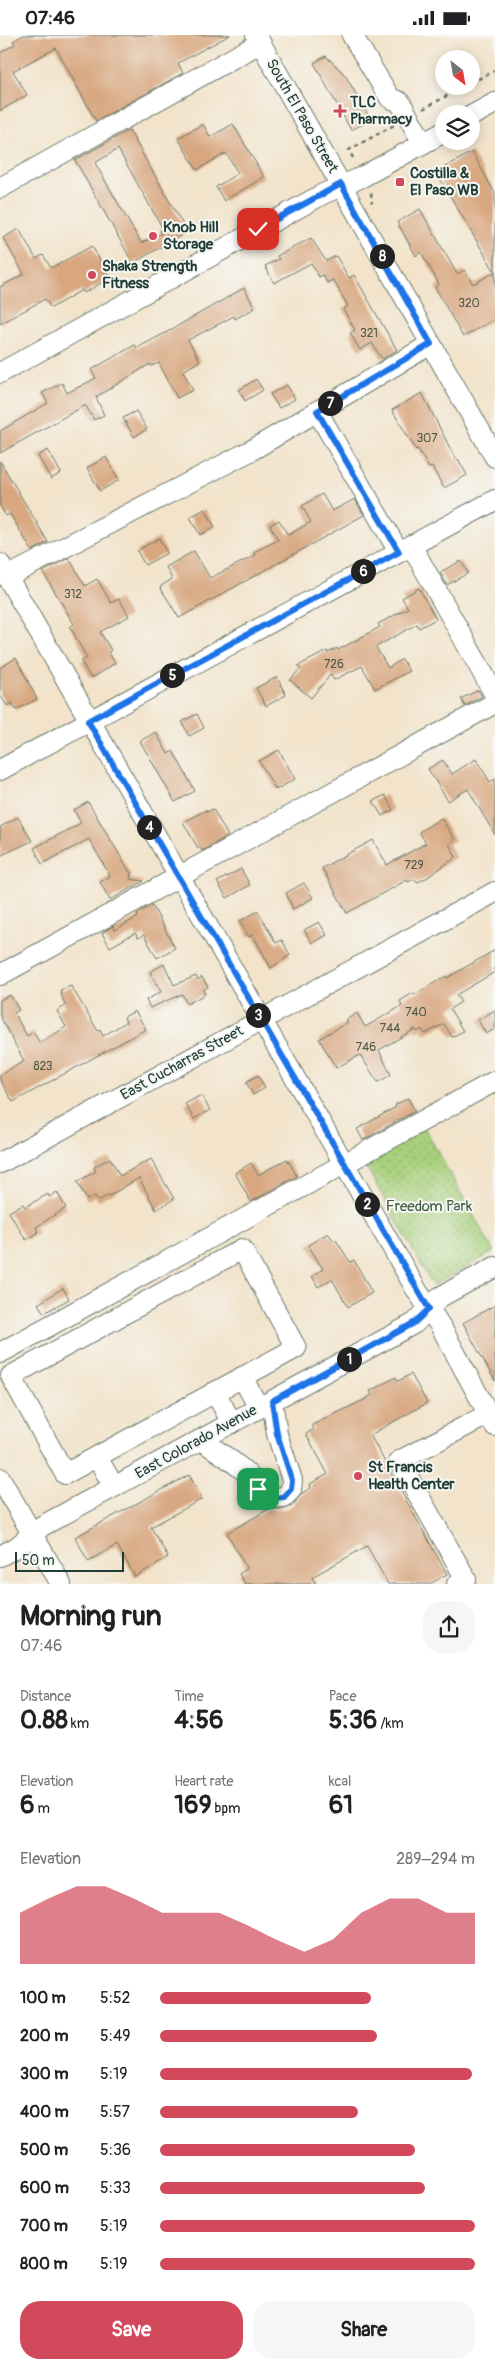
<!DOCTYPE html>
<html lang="en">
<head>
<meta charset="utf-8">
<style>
  body { margin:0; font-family:Pangolin,sans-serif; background:#f6f6f6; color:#202124; height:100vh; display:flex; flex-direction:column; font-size:19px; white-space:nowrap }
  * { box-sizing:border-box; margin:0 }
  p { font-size:16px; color:#757577 }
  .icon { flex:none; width:28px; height:28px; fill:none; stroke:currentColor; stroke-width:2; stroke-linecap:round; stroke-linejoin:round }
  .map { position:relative; height:1549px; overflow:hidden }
  .drawer { display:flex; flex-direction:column; background:#fff; flex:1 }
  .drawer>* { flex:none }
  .needle { width:32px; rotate:149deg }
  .buttons { position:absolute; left:435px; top:15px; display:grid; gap:10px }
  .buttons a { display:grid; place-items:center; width:45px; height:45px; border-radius:50%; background:#fff; box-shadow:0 2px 12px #0003; font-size:25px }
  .scale { position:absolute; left:15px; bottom:12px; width:109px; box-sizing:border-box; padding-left:5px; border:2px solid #1f3d34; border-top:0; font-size:14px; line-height:18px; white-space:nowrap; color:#1f3d34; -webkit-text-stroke:4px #f6f6f2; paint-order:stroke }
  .pin { position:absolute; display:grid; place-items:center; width:42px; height:42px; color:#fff; margin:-21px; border-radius:10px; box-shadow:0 2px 8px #0006 }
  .km { position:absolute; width:25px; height:25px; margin:-12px; border-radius:50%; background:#222; color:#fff; font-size:14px; line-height:25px; text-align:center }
  .round { display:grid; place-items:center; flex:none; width:52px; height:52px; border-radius:20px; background:#f6f6f6 }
  .summary { display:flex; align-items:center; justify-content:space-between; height:85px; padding:0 20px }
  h1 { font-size:28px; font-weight:700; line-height:38px }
  .metrics { display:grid; grid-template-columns:repeat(3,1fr); gap:8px; height:85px; padding:5px 20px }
  .metrics div { display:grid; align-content:center }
  .metrics b { font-size:25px; font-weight:700 }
  .metrics small { font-size:14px; font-weight:400 }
  .metrics p { font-size:14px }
  .chart { height:140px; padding:10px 20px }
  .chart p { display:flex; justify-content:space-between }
  .chart svg { width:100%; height:90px; margin-top:5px; fill:#d1495b; opacity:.7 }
  .primary-button { display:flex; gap:10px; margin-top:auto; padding:10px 20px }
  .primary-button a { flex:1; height:58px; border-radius:20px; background:#d1495b; color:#fff; font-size:20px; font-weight:700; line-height:58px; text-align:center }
  .primary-button a+a { background:#f6f6f6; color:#202124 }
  ul { padding:0 20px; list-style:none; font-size:16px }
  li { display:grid; grid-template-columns:80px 60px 1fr; align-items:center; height:38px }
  li i { height:12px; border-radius:6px; background:#d1495b }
  .status { display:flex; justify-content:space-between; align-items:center; height:35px; padding:0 25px; background:#fff; direction:ltr }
  .status svg { height:14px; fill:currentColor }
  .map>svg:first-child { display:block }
  .park { fill:url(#park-dots); stroke:#648658 }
  .building { fill:#d8a780; fill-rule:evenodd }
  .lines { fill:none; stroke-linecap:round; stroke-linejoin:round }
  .minor-casing { stroke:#697768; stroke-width:22 }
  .path { stroke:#697768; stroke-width:2.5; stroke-dasharray:4 4; stroke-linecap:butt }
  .minor { stroke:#fff; stroke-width:20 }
  .route-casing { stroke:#fff; stroke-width:10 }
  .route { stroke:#1a73e8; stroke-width:6 }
  .poi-dot { fill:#d1495b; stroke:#f6f6f2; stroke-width:2 }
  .labels { text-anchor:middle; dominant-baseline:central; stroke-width:4; stroke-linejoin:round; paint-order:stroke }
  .number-label { font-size:12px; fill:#4d5847 }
  .poi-label { font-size:15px; font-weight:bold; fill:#1f3d34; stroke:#f6f6f2; text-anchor:start }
  .street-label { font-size:15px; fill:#1f3d34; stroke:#f6f6f2 }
  .park-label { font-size:15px; fill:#3a5a42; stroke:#f6f6f2 }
</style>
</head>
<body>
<div class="status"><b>07:46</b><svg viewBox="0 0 49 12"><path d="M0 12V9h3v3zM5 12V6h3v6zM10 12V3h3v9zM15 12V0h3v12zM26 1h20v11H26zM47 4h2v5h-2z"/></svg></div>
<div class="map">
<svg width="495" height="1549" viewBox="0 0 495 1549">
  <defs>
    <pattern id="park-dots" width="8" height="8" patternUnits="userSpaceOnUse" patternTransform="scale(1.25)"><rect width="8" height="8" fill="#a8d07b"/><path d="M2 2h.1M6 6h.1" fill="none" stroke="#8a6" stroke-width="1.8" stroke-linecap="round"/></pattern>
  </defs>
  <rect width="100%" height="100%" fill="#f6f6f2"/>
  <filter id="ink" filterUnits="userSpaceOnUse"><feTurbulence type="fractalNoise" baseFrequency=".02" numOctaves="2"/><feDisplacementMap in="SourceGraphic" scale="10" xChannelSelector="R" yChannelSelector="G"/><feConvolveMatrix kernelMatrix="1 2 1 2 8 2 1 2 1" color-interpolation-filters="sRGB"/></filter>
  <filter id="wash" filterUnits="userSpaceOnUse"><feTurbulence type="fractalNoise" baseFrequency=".0096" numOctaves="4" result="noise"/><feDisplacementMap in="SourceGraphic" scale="20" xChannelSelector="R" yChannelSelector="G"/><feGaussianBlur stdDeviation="1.12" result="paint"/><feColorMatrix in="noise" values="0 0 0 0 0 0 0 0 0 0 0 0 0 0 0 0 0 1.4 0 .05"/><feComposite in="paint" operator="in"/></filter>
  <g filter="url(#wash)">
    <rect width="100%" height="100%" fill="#f2e3ca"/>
    <polygon class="park" points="424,1092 494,1217 433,1251 363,1126"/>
    <g id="blocks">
      <g class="building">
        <polygon points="23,0 230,0 178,28 183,38 96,86 56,13 13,36 27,60 0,76 0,18 15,9 13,6"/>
        <polygon points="326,21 345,40 371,85 351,95 314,28"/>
        <polygon points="203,89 210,102 233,89 264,142 224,166 216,152 238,138 226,118 197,135 178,103"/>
        <path d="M129,95L187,197L133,228L75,125ZM118,114L163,194L160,196L162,198L141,208L95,128Z"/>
        <polygon points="472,117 495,158 495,284 463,302 435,252 439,249 421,217 416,221 397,187 420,174 457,239 464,235 473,249 495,237 436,137"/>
        <polygon points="19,194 36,224 43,220 51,233 92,211 110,243 84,258 82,255 51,273 45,264 0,289 0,252 24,239 3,203"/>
        <polygon points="311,203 326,226 336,221 349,243 354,240 397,315 382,324 372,308 360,315 350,298 355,295 343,274 348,271 333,245 327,248 323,240 319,242 311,228 274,248 265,231 279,224 277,221"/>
        <polygon points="244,253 255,273 235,284 234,281 188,305 200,326 183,336 193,355 177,363 159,328 151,331 150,329 96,362 104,380 94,385 86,371 84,371 0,418 0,396 48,368 42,358 62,348 67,358 96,343 91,335 135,310 137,313 167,297"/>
        <polygon points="256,344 263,355 245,366 239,355"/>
        <polygon points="287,350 295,364 279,373 270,359"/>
        <polygon points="422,358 456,425 458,424 467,440 444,453 432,432 429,433 418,414 416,415 392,375"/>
        <polygon points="136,376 147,394 134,402 123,383"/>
        <polygon points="48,415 61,438 51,444 38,421"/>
        <polygon points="106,422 119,445 100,456 87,433"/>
        <polygon points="0,426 48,507 32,516 10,479 6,481 0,471"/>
        <polygon points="322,459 332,476 355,464 364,480 179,583 160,552 172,544 166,532 194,516 210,543 256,520 254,517 278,505 270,490 279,485 288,500 311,487 302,471"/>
        <polygon points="205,474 215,492 200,500 190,482"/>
        <polygon points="159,503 167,518 145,530 137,516"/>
        <polygon points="69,523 85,551 97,544 111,568 119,564 129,581 100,597 111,615 108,617 115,628 94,642 90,642 81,626 87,623 70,592 74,589 43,537"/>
        <polygon points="461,526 468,538 447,550 440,537"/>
        <polygon points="419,553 436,584 419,593 417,589 376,612 388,633 402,624 409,636 375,654 362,631 334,645 331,639 311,663 290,645 301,633 298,631 327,616 328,618 337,613 338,615 380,592 378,589 408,573 402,563"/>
        <polygon points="16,623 37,664 16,675 12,668 7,671 0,660 0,633"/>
        <polygon points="277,642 286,660 266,671 256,653"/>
        <polygon points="478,655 482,661 465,671 461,664"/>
        <polygon points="197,679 204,693 189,701 182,687"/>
        <polygon points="156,697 168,719 173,716 195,756 175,767 140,706"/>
        <polygon points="279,715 295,744 276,755 259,726"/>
        <polygon points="476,724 490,747 495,744 495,800 468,754 448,766 428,734 443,725 452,739"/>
        <polygon points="385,760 393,775 382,781 373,766"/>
        <polygon points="88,767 131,839 130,844 144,846 110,865 100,847 110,841 89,804 42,829 34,813 81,788 74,775"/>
        <polygon points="213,774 228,801 202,816 200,812 198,813 183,787 206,775 207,777"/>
        <polygon points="18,782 32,806 0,821 0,792"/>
        <polygon points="441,783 455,805 449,809 456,822 428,842 418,847 414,844 408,847 407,845 347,878 322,833 373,805 387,830 426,808 419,797"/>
        <polygon points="241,834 250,850 227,863 217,847"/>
        <polygon points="304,848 313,863 293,874 286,858"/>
        <polygon points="152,870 175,913 157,923 144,900 138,903 135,898 110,912 102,898 113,891 115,895 138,882 137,879"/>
        <polygon points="258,876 276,908 282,905 290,920 271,933 253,900 249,902 240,886"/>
        <polygon points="319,887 327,900 312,908 304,895"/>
        <polygon points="495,915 495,937 456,960 461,967 450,974 463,996 452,1002 444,989 425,999 422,994 417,997 415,994 379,1015 391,1040 378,1047 360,1020 336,1033 319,1004 348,987 346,985 357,978 365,992 402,971 400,966 413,958 414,960 446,941 447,943"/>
        <polygon points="164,929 174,950 196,941 198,945 202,942 208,952 203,955 205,959 187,969 182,959 150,973 146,965 161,957 150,937"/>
        <polygon points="71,951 98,996 100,995 103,1001 126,987 124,982 135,976 146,994 13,1067 0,1045 0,1040 24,1026 0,981 0,965 10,960 19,975 14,978 27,1001 33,997 40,1008 66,992 57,976 65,971 60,955"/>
        <polygon points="495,975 495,994 486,999 478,985"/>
        <polygon points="258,1040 265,1053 253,1060 246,1047"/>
        <polygon points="201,1060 210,1075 194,1084 185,1069"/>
        <polygon points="408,1063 415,1076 363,1105 357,1094 396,1072 395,1070"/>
        <polygon points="110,1123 120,1141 151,1124 174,1164 156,1175 139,1143 109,1161 108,1160 98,1166 95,1161 87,1165 77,1147 96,1136 94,1132"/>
        <polygon points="287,1124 297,1141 251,1167 235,1138 251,1128 258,1140"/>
        <polygon points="57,1157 66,1173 36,1192 38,1198 26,1205 9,1177 23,1169 25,1172 48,1159 49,1162"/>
        <polygon points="328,1198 334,1206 336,1205 350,1227 354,1225 372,1258 348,1272 332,1244 318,1252 312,1241 323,1234 308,1210"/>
        <polygon points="63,1253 69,1264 44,1278 38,1269"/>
        <polygon points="495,1270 495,1346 463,1288"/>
        <polygon points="411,1339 427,1368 370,1400 447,1539 430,1549 388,1549 367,1511 312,1542 316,1549 245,1549 239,1539 247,1534 227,1498 269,1474 285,1474 292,1471 302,1458 311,1453 310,1449 328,1439 306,1399 314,1394 312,1390 364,1365 372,1360 370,1356 396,1342 398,1346"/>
        <polygon points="189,1440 202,1464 151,1492 168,1522 135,1542 117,1510 88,1526 75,1502"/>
      </g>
    </g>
  </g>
  <g filter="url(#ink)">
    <use href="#blocks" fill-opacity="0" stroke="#697768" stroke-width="1"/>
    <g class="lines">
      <defs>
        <g id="minor">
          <polyline points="256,0 495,422"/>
          <polyline points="352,0 390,63 400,67 423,108"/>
          <polyline points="471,81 495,68"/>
          <polyline points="0,153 260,8"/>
          <polyline points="0,338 323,159 362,142 444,97"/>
          <polyline points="317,376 399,517"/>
          <polyline points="411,510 495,660"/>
          <polyline points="0,529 416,1254 441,1292 495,1391"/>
          <polyline points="7,542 252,415 431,309"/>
          <polyline points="0,735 495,465"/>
          <polyline points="0,940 495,668"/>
          <polyline points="0,1128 495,857"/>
          <polygon points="242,1214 296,1313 65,1439 11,1341"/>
          <polyline points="0,1318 495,1046"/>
          <polyline points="242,1342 259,1373"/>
          <polyline points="215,1357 232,1388"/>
          <path d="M200,1405C215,1414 230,1424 243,1435C253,1444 260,1455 271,1463L284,1462L291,1455L292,1445L277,1399L272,1366"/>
          <polyline points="97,1422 114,1452"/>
          <polyline points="0,1443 61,1549"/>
          <polyline points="0,1521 17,1512 42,1491 415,1288 440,1262 495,1232"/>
          <polyline points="457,1549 466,1544 399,1426 489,1379"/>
        </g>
      </defs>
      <use href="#minor" class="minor-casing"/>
      <g class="path">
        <polyline points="471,48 495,35"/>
        <polyline points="423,74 465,51"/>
        <polyline points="353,123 349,115 394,90"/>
        <polyline points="371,158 372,168"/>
      </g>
      <use href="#minor" class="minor"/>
    </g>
  </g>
  <g class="lines" filter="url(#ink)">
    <defs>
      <polyline id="route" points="258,1454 271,1463 284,1462 291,1454 292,1445 277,1399 272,1366 414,1288 429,1274 88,686 399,517 317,376 431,309 341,149 258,194"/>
    </defs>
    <use href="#route" class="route-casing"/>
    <use href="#route" class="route"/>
  </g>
  <g class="poi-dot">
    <path d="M337.5 68.5h5v5h5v5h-5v5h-5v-5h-5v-5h5z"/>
    <rect x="395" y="142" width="10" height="10" rx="2.5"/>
    <circle cx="153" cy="201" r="5"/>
    <circle cx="92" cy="240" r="5"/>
    <circle cx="358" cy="1441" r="5"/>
  </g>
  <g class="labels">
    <g class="number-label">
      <text x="469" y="268">320</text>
      <text x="369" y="298">321</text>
      <text x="427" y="403">307</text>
      <text x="73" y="559">312</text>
      <text x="334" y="629">726</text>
      <text x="414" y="830">729</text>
      <text x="416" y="977">740</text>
      <text x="390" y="993">744</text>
      <text x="366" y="1012">746</text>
      <text x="43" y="1031">823</text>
    </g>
    <g class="poi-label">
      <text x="350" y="67">TLC<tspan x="350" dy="17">Pharmacy</tspan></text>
      <text x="410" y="138">Costilla &amp;<tspan x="410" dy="17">El Paso WB</tspan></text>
      <text x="163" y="192">Knob Hill<tspan x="163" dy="17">Storage</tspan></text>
      <text x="102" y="231">Shaka Strength<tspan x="102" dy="17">Fitness</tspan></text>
      <text x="368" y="1432">St Francis<tspan x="368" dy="17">Health Center</tspan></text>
    </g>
    <g class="street-label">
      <text transform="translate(302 81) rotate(60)">South El Paso Street</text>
      <text transform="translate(182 1028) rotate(-29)">East Cucharras Street</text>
      <text transform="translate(196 1407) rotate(-29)">East Colorado Avenue</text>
    </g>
    <g class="park-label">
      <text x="429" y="1171">Freedom Park</text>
    </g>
  </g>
</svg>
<div class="buttons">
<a><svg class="needle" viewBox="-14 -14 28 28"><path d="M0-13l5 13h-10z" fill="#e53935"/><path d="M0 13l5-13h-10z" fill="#757577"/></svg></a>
<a><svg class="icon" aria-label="layers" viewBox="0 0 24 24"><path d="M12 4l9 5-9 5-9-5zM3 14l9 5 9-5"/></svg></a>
</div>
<div class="scale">50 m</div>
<div class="pin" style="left:258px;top:1454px;background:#1e9e55"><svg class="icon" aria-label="arrive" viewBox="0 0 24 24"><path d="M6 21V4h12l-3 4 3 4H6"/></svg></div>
<div class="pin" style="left:258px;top:194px;background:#d93025"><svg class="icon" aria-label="check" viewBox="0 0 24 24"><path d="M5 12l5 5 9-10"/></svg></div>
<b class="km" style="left:349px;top:1324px">1</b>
<b class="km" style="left:367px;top:1169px">2</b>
<b class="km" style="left:258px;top:980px">3</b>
<b class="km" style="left:149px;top:792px">4</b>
<b class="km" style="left:172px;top:640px">5</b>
<b class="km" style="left:363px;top:536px">6</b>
<b class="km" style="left:330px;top:368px">7</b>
<b class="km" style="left:382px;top:221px">8</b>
</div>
<section class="drawer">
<div class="summary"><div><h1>Morning run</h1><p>07:46</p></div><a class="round"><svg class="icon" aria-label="share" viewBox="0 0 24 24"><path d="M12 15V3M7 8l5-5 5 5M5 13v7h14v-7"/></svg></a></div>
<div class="metrics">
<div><p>Distance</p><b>0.88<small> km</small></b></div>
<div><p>Time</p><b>4:56</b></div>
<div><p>Pace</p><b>5:36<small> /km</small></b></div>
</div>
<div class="metrics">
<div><p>Elevation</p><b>6<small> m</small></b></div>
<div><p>Heart rate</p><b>169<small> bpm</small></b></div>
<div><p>kcal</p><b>61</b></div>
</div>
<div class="chart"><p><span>Elevation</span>289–294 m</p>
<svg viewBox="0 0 160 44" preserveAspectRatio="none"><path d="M0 44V19L10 12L20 6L30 6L40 12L50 19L60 19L70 19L80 25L90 32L100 38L110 32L120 19L130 12L140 12L150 19L160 19V44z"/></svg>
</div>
<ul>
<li><b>100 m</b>5:52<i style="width:67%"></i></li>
<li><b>200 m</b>5:49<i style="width:69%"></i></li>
<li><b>300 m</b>5:19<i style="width:99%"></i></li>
<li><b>400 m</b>5:57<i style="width:63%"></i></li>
<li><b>500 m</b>5:36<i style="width:81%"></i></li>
<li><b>600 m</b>5:33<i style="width:84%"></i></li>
<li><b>700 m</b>5:19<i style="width:100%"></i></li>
<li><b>800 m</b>5:19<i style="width:100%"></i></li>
</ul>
<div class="primary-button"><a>Save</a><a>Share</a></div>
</section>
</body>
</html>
